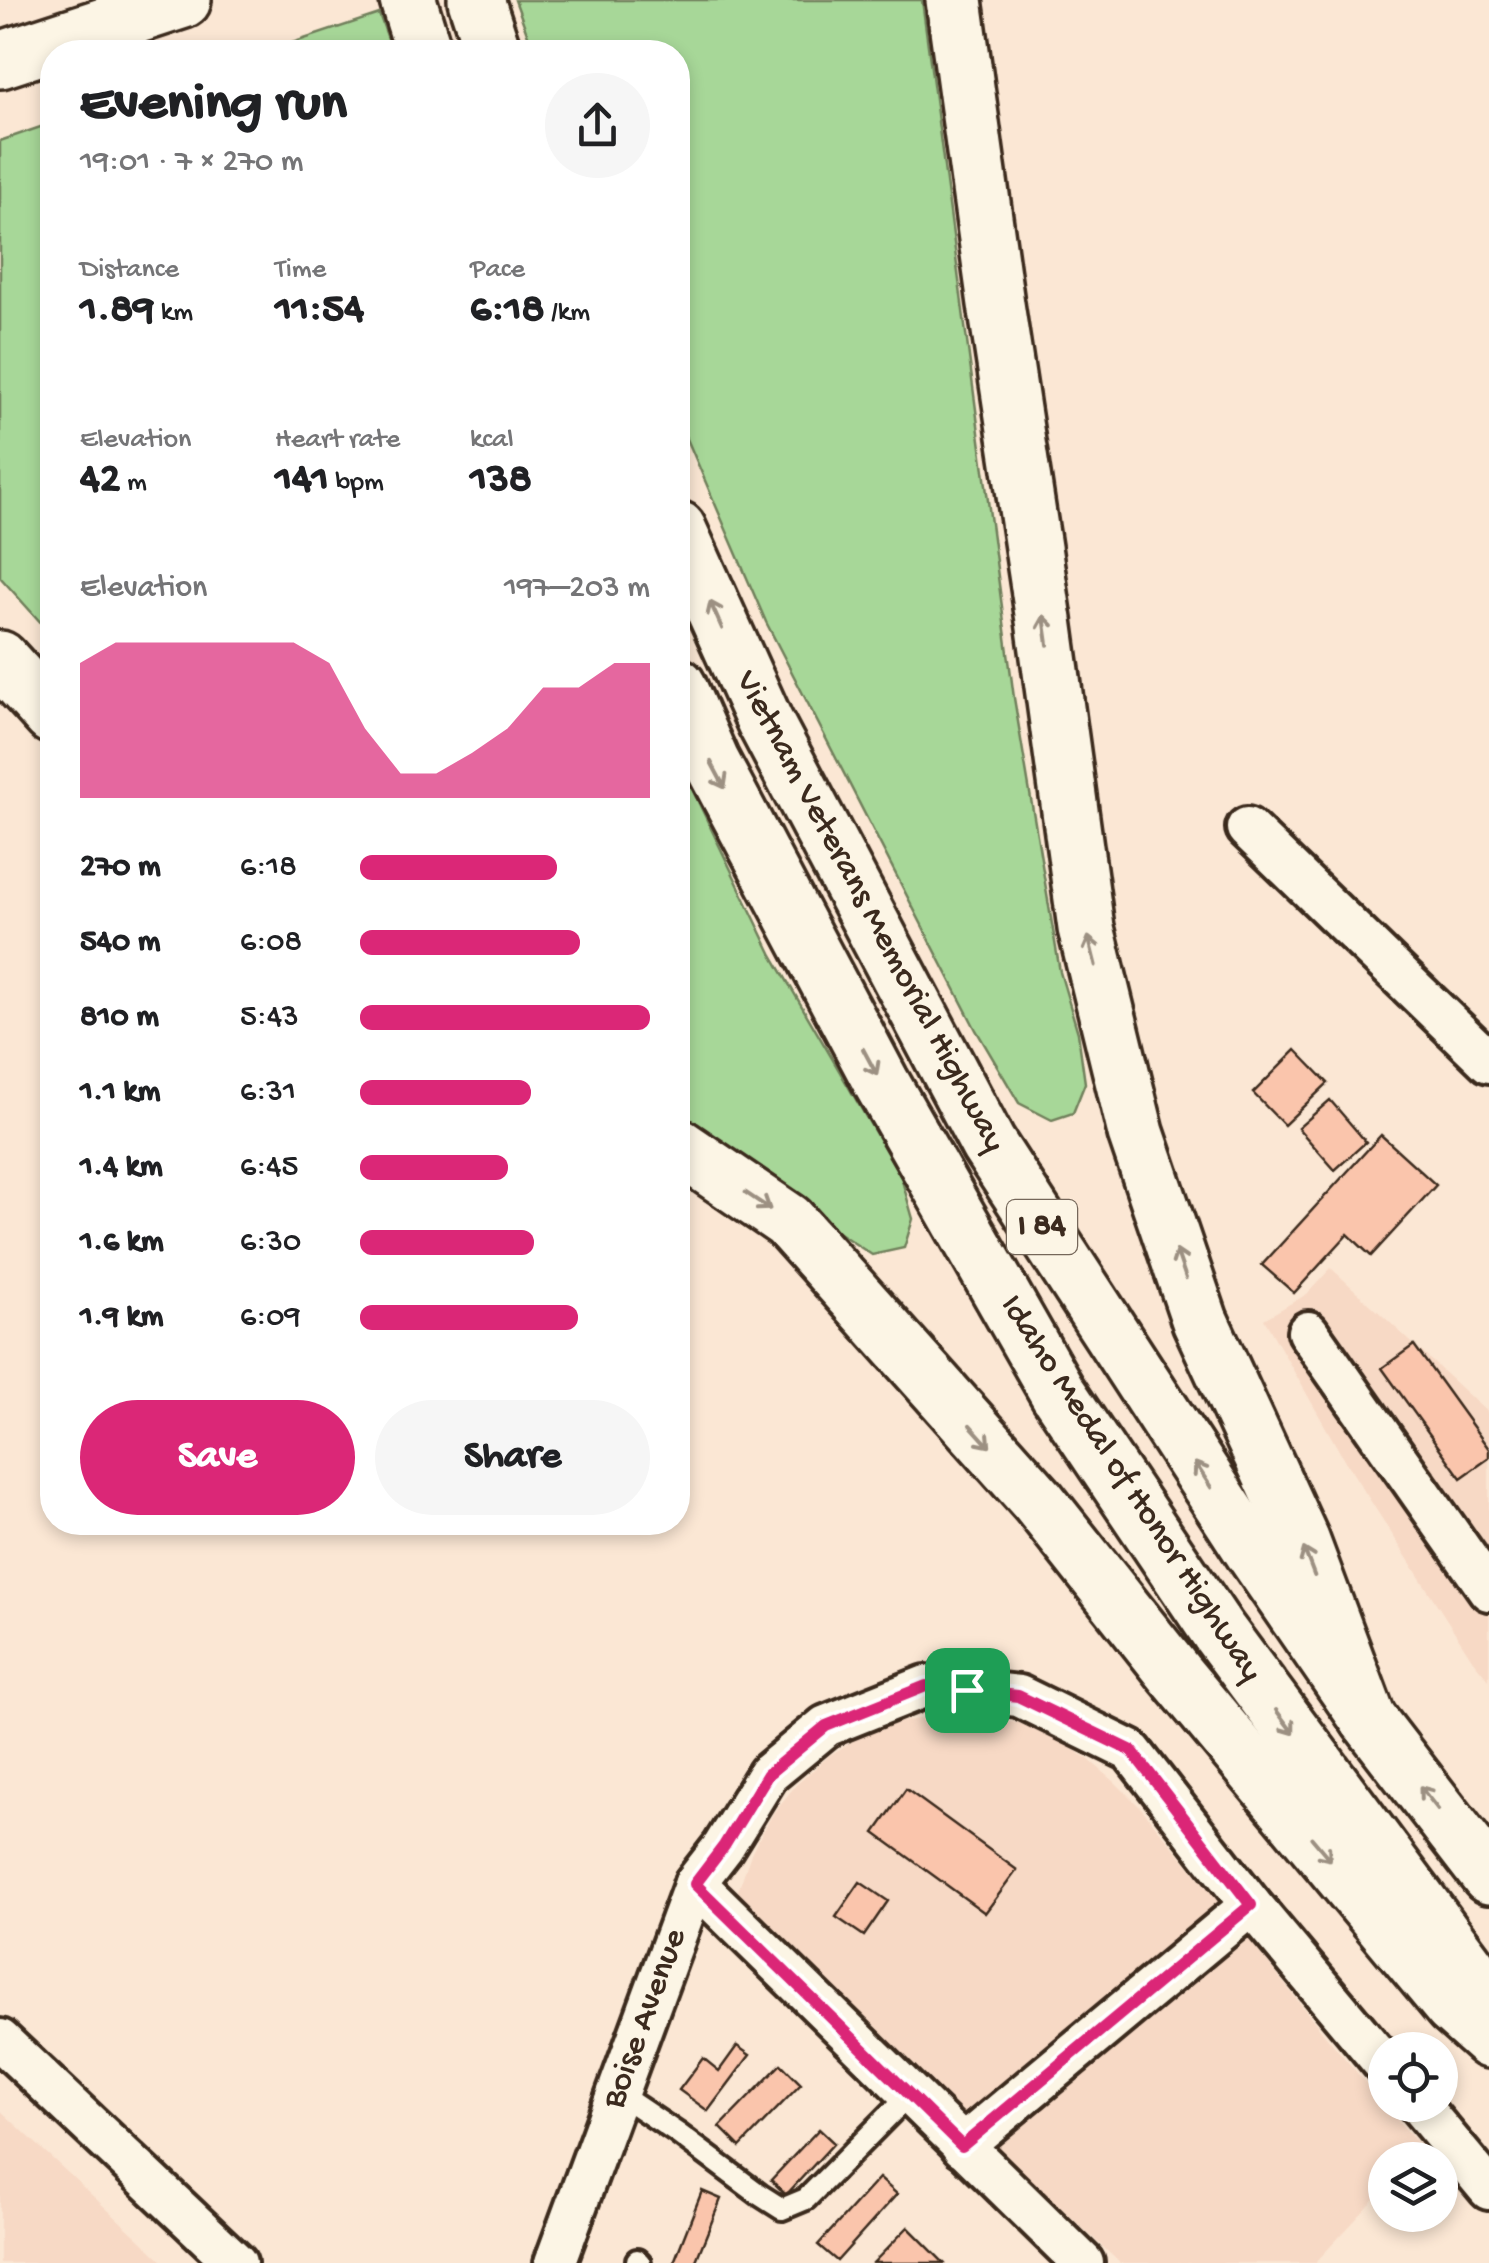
<!DOCTYPE html>
<html lang="en">
<head>
<meta charset="utf-8">
<style>
  body { margin:0; font-family:"Gochi Hand",sans-serif; background:#f6f6f6; color:#202124; height:100vh; display:flex; flex-direction:column; font-size:38px; white-space:nowrap }
  * { box-sizing:border-box; margin:0 }
  p { font-size:32px; color:#757577 }
  .icon { flex:none; width:55px; height:55px; fill:none; stroke:currentColor; stroke-width:2; stroke-linecap:round; stroke-linejoin:round }
  .map { position:relative; flex:1; overflow:hidden }
  .drawer { position:absolute; left:40px; top:40px; width:650px; height:1495px; display:flex; flex-direction:column; background:#fff; border-radius:40px; box-shadow:0 5px 15px #0003 }
  .drawer>* { flex:none }
  .buttons { position:absolute; left:1368px; top:2032px; display:grid; gap:20px }
  .buttons a { display:grid; place-items:center; width:90px; height:90px; border-radius:50%; background:#fff; box-shadow:0 5px 15px #0003; font-size:50px }
  .pin { position:absolute; display:grid; place-items:center; width:85px; height:85px; color:#fff; margin:-42px; border-radius:20px; box-shadow:0 5px 15px #0006 }
  .round { display:grid; place-items:center; flex:none; width:105px; height:105px; border-radius:52px; background:#f6f6f6 }
  .overview { display:flex; align-items:center; justify-content:space-between; height:170px; padding:0 40px }
  h1 { font-size:55px; font-weight:700; line-height:75px }
  .metrics { display:grid; grid-template-columns:repeat(3,1fr); gap:15px; height:170px; padding:10px 40px }
  .metrics div { display:grid; align-content:center }
  .metrics b { font-size:42px; font-weight:700 }
  .metrics small { font-size:28px; font-weight:400 }
  .metrics p { font-size:28px }
  .chart { height:280px; padding:20px 40px }
  .chart p { display:flex; justify-content:space-between }
  .chart svg { width:100%; height:180px; margin-top:10px; fill:#db2777; opacity:.7 }
  .primary-button { display:flex; gap:20px; margin-top:auto; padding:20px 40px }
  .primary-button a { flex:1; height:115px; border-radius:60px; background:#db2777; color:#fff; font-size:40px; font-weight:700; line-height:115px; text-align:center }
  .primary-button a+a { background:#f6f6f6; color:#202124 }
  ul { padding:0 40px; list-style:none; font-size:32px }
  li { display:grid; grid-template-columns:160px 120px 1fr; align-items:center; height:75px }
  li i { height:25px; border-radius:12px; background:#db2777 }
  .map>svg:first-child { display:block }
  .built { fill:#f7d9c5 }
  .green { fill:#a7d798; stroke:#71805b; stroke-width:2.5 }
  .building { fill:#fac5ac; stroke:#3b2a1e; stroke-width:2.5 }
  .lines { fill:none; stroke-linecap:round; stroke-linejoin:round }
  .service-casing { stroke:#3b2a1e; stroke-width:28 }
  .minor-casing { stroke:#3b2a1e; stroke-width:48 }
  .primary-casing { stroke:#3b2a1e; stroke-width:62 }
  .motorway-casing { stroke:#3b2a1e; stroke-width:62 }
  .service { stroke:#fcf5e5; stroke-width:20 }
  .minor { stroke:#fcf5e5; stroke-width:40 }
  .primary { stroke:#fcf5e5; stroke-width:55 }
  .motorway { stroke:#fcf5e5; stroke-width:55 }
  .oneway { stroke:#9c9082 }
  .route-casing { stroke:#fff; stroke-width:20 }
  .route { stroke:#db2777; stroke-width:12 }
  .labels { text-anchor:middle; dominant-baseline:central; stroke-width:8; stroke-linejoin:round; paint-order:stroke }
  .shield { fill:#fcf5e5; stroke:#75675a; stroke-width:2.5 }
  .shield-label { font-size:32px; font-weight:bold; fill:#3b2a1e }
  .street-label { font-size:35px; fill:#3b2a1e; stroke:#fcf5e5 }
</style>
</head>
<body>
<div class="map">
<svg width="1489" height="2263" viewBox="0 0 1489 2263">
  <rect width="100%" height="100%" fill="#fbe7d4"/>
  <filter id="ink" filterUnits="userSpaceOnUse"><feTurbulence type="fractalNoise" baseFrequency=".01" numOctaves="2"/><feDisplacementMap in="SourceGraphic" scale="20" xChannelSelector="R" yChannelSelector="G"/><feConvolveMatrix kernelMatrix="1 2 1 2 8 2 1 2 1" color-interpolation-filters="sRGB"/></filter>
  <g filter="url(#ink)">
    <g class="built">
      <polygon points="1331,1268 1489,1414 1489,1680 1472,1659 1345,1461 1264,1319 1307,1294"/>
      <polygon points="939,1716 978,1716 1019,1723 1053,1736 1088,1759 1115,1782 1141,1808 1225,1909 1325,2035 1422,2149 1411,2160 1385,2160 1385,2188 1315,2263 1120,2263 745,1912 738,1902 738,1891 752,1851 774,1812 796,1785 830,1755 863,1735 900,1722"/>
      <polygon points="0,2110 165,2263 0,2263"/>
    </g>
    <g class="green">
      <polygon points="515,0 922,0 1014,698 1060,972 1078,1033 1085,1083 1073,1113 1052,1120 1019,1103 976,1030 766,622 678,418 678,52 534,52"/>
      <polygon points="379,14 393,52 264,52 265,52"/>
      <polygon points="52,123 52,635 0,577 0,141"/>
      <polygon points="678,760 772,955 901,1177 913,1219 904,1248 872,1255 821,1221 771,1180 678,1119"/>
    </g>
    <g class="building">
      <polygon points="1296,1050 1328,1083 1284,1125 1253,1093"/>
      <polygon points="1330,1100 1366,1142 1335,1170 1298,1128"/>
      <polygon points="1381,1135 1436,1185 1371,1256 1348,1234 1294,1293 1262,1265"/>
      <polygon points="1414,1345 1489,1449 1489,1458 1461,1478 1382,1368"/>
      <polygon points="906,1789 1017,1870 985,1913 875,1833"/>
      <polygon points="860,1882 888,1901 864,1936 836,1917"/>
      <polygon points="737,2046 750,2055 708,2111 679,2090 703,2058 719,2071"/>
      <polygon points="781,2064 801,2084 740,2147 720,2127"/>
      <polygon points="819,2129 834,2143 786,2195 771,2180"/>
      <polygon points="879,2178 897,2194 837,2261 818,2245"/>
      <polygon points="702,2191 721,2199 695,2263 677,2263 674,2262"/>
      <polygon points="908,2227 944,2263 873,2263"/>
    </g>
    <g class="lines">
      <defs>
        <g id="service">
          <polyline points="619,2094 677,2133 760,2195 782,2209 806,2199 910,2094"/>
          <polyline points="637,2260 640,2263"/>
        </g>
        <g id="minor">
          <polyline points="1247,828 1489,1062"/>
          <polyline points="1308,1332 1489,1590"/>
          <polyline points="695,1883 1083,2263"/>
          <polyline points="0,2040 236,2263"/>
          <polyline points="1419,2105 1489,2189"/>
          <polyline points="962,2146 1251,1905"/>
          <polyline points="555,2263 695,1883 723,1847 768,1774 826,1726 926,1686 1019,1696 1131,1751 1251,1905 1385,2065"/>
        </g>
        <polyline id="primary" points="0,60 183,0"/>
        <g id="motorway">
          <polyline points="408,0 424,52"/>
          <polyline points="476,0 493,52"/>
          <polyline points="954,0 996,304 1044,620 1086,928 1136,1133 1200,1321 1301,1540 1368,1719"/>
          <polyline points="678,529 765,722 988,1144 1253,1552 1368,1719 1489,1876"/>
          <polyline points="0,659 52,716"/>
          <polyline points="678,686 711,761 881,1082 1058,1393 1218,1631 1489,1996"/>
          <polyline points="678,1146 788,1221 1038,1501 1175,1674 1452,2007 1489,2040"/>
        </g>
      </defs>
      <use href="#service" class="service-casing"/>
      <use href="#minor" class="minor-casing"/>
      <use href="#primary" class="primary-casing"/>
      <use href="#motorway" class="motorway-casing"/>
      <use href="#service" class="service"/>
      <use href="#minor" class="minor"/>
      <use href="#primary" class="primary"/>
      <use href="#motorway" class="motorway"/>
    </g>
    <defs><path id="oneway-shaft" d="M-6 0H5M1.5-3L5.5 0L1.5 3" fill="none" stroke-width="1.6" stroke-linecap="round" stroke-linejoin="round" transform="scale(2.5)"/></defs>
    <g class="oneway">
      <use href="#oneway-shaft" transform="translate(716 615) rotate(-114)"/>
      <use href="#oneway-shaft" transform="translate(1046 630) rotate(-98)"/>
      <use href="#oneway-shaft" transform="translate(718 775) rotate(62)"/>
      <use href="#oneway-shaft" transform="translate(1092 951) rotate(-104)"/>
      <use href="#oneway-shaft" transform="translate(870 1062) rotate(62)"/>
      <use href="#oneway-shaft" transform="translate(758 1201) rotate(34)"/>
      <use href="#oneway-shaft" transform="translate(1181 1264) rotate(-109)"/>
      <use href="#oneway-shaft" transform="translate(980 1436) rotate(48)"/>
      <use href="#oneway-shaft" transform="translate(1203 1475) rotate(-123)"/>
      <use href="#oneway-shaft" transform="translate(1309 1562) rotate(-111)"/>
      <use href="#oneway-shaft" transform="translate(1285 1722) rotate(53)"/>
      <use href="#oneway-shaft" transform="translate(1429 1798) rotate(-128)"/>
      <use href="#oneway-shaft" transform="translate(1321 1849) rotate(50)"/>
    </g>
  </g>
  <g class="lines" filter="url(#ink)">
    <defs>
      <polygon id="route" points="926,1686 1018,1696 1132,1751 1251,1905 962,2146 695,1884 724,1846 768,1774 826,1726"/>
    </defs>
    <use href="#route" class="route-casing"/>
    <use href="#route" class="route"/>
  </g>
  <g class="labels">
    <rect class="shield" x="1007" y="1200" width="70" height="54" rx="8"/>
    <g class="shield-label">
      <text x="1042" y="1227">I 84</text>
    </g>
    <g class="street-label">
      <text transform="translate(869 912) rotate(62)">Vietnam Veterans Memorial Highway</text>
      <text transform="translate(1130 1489) rotate(57)">Idaho Medal of Honor Highway</text>
      <text transform="translate(646 2019) rotate(-70)">Boise Avenue</text>
    </g>
  </g>
</svg>
<div class="buttons">
<a><svg class="icon" aria-label="locate" viewBox="0 0 24 24"><circle cx="12" cy="12" r="6"/><path d="M12 2v4M12 18v4M2 12h4M18 12h4"/></svg></a>
<a><svg class="icon" aria-label="layers" viewBox="0 0 24 24"><path d="M12 4l9 5-9 5-9-5zM3 14l9 5 9-5"/></svg></a>
</div>
<div class="pin" style="left:967px;top:1690px;background:#1e9e55"><svg class="icon" aria-label="arrive" viewBox="0 0 24 24"><path d="M6 21V4h12l-3 4 3 4H6"/></svg></div>
<section class="drawer">
<div class="overview"><div><h1>Evening run</h1><p>19:01 · 7 × 270 m</p></div><a class="round"><svg class="icon" aria-label="share" viewBox="0 0 24 24"><path d="M12 15V3M7 8l5-5 5 5M5 13v7h14v-7"/></svg></a></div>
<div class="metrics">
<div><p>Distance</p><b>1.89<small> km</small></b></div>
<div><p>Time</p><b>11:54</b></div>
<div><p>Pace</p><b>6:18<small> /km</small></b></div>
</div>
<div class="metrics">
<div><p>Elevation</p><b>42<small> m</small></b></div>
<div><p>Heart rate</p><b>141<small> bpm</small></b></div>
<div><p>kcal</p><b>138</b></div>
</div>
<div class="chart"><p><span>Elevation</span>197–203 m</p>
<svg viewBox="0 0 160 44" preserveAspectRatio="none"><path d="M0 44V11L10 6L20 6L30 6L40 6L50 6L60 6L70 11L80 27L90 38L100 38L110 33L120 27L130 17L140 17L150 11L160 11V44z"/></svg>
</div>
<ul>
<li><b>270 m</b>6:18<i style="width:68%"></i></li>
<li><b>540 m</b>6:08<i style="width:76%"></i></li>
<li><b>810 m</b>5:43<i style="width:100%"></i></li>
<li><b>1.1 km</b>6:31<i style="width:59%"></i></li>
<li><b>1.4 km</b>6:45<i style="width:51%"></i></li>
<li><b>1.6 km</b>6:30<i style="width:60%"></i></li>
<li><b>1.9 km</b>6:09<i style="width:75%"></i></li>
</ul>
<div class="primary-button"><a>Save</a><a>Share</a></div>
</section>
</div>
</body>
</html>
